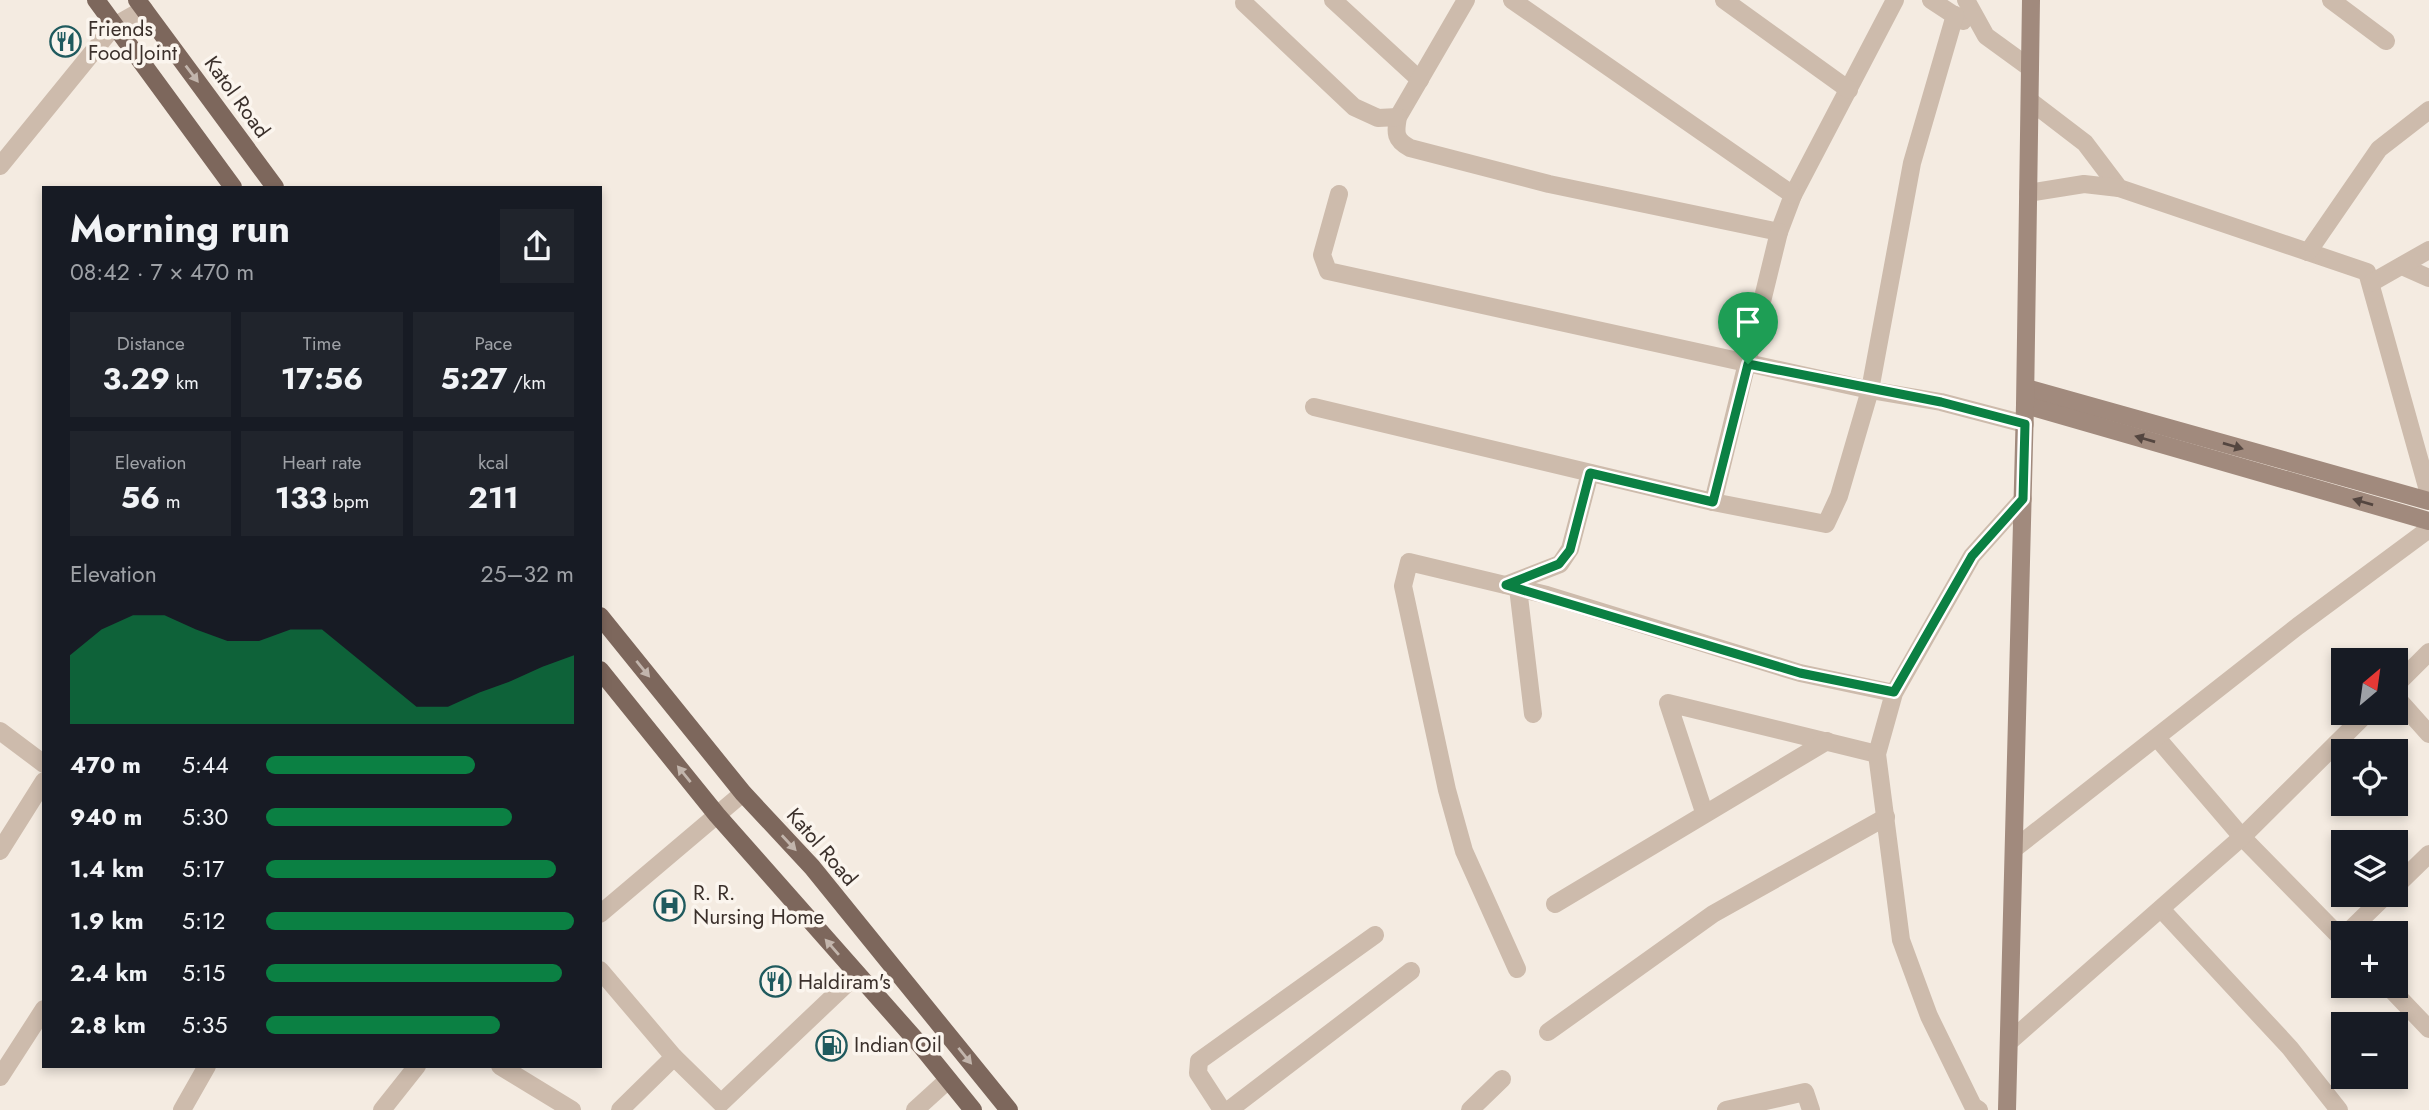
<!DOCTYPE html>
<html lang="en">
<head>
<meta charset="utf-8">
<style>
  body { margin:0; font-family:Jost,sans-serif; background:#20242c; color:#f1f3f6; height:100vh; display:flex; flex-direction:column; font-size:26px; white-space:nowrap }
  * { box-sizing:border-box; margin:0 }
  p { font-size:23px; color:#9ea1a6 }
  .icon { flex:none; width:38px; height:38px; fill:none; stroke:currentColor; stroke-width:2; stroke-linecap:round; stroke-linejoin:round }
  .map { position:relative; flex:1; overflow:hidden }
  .drawer { position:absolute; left:42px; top:186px; width:560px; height:882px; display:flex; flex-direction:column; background:#171b24; border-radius:0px; box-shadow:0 4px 10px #0003 }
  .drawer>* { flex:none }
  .needle { width:46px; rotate:29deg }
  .fabs { position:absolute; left:2331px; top:648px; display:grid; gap:14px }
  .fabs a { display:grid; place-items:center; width:77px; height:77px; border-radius:0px; background:#171b24; box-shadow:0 4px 10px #0003; font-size:35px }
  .pin { position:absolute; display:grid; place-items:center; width:60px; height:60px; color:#fff; margin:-72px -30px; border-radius:50% 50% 50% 0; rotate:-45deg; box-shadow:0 0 7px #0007 }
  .pin .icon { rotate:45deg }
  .round { display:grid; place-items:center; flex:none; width:74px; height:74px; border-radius:0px; background:#20242c }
  .head { display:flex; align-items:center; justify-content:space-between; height:119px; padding:0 28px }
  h1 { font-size:38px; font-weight:700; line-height:52px }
  .figures { display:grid; grid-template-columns:repeat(3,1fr); gap:10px; height:119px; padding:7px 28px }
  .figures div { display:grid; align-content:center; border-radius:0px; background:#20242c; text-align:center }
  .figures b { font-size:30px; font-weight:700 }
  .figures small { font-size:19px; font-weight:400 }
  .figures p { font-size:19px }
  .chart { height:196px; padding:14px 28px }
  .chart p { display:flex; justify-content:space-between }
  .chart svg { width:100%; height:126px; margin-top:7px; fill:#0b8043; opacity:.7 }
  ul { padding:0 28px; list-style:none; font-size:23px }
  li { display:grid; grid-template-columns:112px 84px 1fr; align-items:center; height:52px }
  li i { height:18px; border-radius:9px; background:#0b8043 }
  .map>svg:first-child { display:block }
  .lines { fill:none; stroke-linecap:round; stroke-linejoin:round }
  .street { stroke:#cdbbac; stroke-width:18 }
  .secondary { stroke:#a18a7d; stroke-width:18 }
  .primary { stroke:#7d675c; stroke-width:18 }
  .oneway { fill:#c2b5ac }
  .oneway2 { fill:#544640 }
  .route-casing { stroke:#fff; stroke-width:14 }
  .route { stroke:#0b8043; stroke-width:9 }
  .labels { text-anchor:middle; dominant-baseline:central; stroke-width:7; stroke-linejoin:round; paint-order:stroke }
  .poi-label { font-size:21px; fill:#3b302b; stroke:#fbf5ee; text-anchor:start }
  .street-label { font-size:21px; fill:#3b302b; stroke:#fbf5ee }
</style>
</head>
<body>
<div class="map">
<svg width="2429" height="1110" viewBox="0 0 2429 1110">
  <rect width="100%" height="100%" fill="#f4ebe1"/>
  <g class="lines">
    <g class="street">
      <polyline points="1333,0 1420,80"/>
      <path d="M1466,0L1398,117C1395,133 1395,140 1410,148L1549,184L1779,232L1793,195L1895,0"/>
      <polyline points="1512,0 1793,195"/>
      <polyline points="1724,0 1849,90"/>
      <polyline points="1931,0 1963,21"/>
      <polyline points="1966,0 1986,36 2030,68"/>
      <polyline points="2331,0 2386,41"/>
      <polyline points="1244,3 1354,107 1378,118 1398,117"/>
      <polyline points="1955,15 1912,163 1870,390 1941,402 2025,424"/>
      <polyline points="2030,101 2085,143 2119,188 2367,272 2429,494"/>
      <polyline points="0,166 114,26 144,9"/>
      <polyline points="2028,193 2084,184 2119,188"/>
      <polyline points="2308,252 2379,149 2429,110"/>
      <polyline points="2402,266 2429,278"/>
      <polyline points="2371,283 2429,250"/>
      <polyline points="1314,407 1713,502 1826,524 1839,496 1870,390 1328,271 1322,255 1339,194"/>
      <polyline points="1713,502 1779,232"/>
      <polyline points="1506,585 1560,564 1570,549 1590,473"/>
      <polyline points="1518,588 1533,714"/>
      <polyline points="2396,685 2429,652"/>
      <polyline points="2396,697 2429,734"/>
      <polyline points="0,731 44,764"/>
      <polyline points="2158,739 2242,837 2343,940"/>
      <polyline points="1704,812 1668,703 1877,754"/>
      <polyline points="2014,849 2298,626 2429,529"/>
      <polyline points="0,851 44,781"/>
      <polyline points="2396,886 2429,854"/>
      <polyline points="1555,904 1827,741"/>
      <polyline points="2161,909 2290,1048 2339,1110"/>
      <polyline points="600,914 743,793"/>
      <polyline points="2347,933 2387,894"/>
      <polyline points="1517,969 1464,851 1447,790 1403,586 1409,562 1547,595 1800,673 1894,693"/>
      <polyline points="600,970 674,1057 721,1103 857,974"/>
      <polyline points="2387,985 2429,1029"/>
      <polyline points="1548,1032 1713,914 1886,817"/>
      <polyline points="2009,1042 2242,837 2368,712"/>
      <polyline points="500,1066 572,1110"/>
      <polyline points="0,1077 44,1009"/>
      <polyline points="182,1110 207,1066"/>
      <polyline points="382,1110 417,1066"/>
      <polyline points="620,1110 674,1057"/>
      <polyline points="915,1110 948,1080"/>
      <polyline points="1222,1110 1198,1073 1199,1061 1375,935"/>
      <polyline points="1229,1110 1411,971"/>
      <polyline points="1470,1110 1502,1079"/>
      <polyline points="1726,1110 1805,1092 1811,1110"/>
      <polyline points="1979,1110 1973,1106 1929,1016 1901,940 1877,754 1894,693 1972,556 2023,499"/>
    </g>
    <g class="secondary">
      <polyline points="2026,388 2429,501"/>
      <polyline points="2025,405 2429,521"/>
      <polyline points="2007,1110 2025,405 2031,0"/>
    </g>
    <g class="primary">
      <polyline points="96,0 233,187"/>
      <polyline points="137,0 275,187"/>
      <polyline points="600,616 743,793 812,867 1009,1110"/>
      <polyline points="600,670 717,815 922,1047 973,1110"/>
    </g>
  </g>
  <defs><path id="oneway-solid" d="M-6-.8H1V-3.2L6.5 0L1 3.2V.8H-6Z" transform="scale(1.75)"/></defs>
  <g class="oneway">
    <use href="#oneway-solid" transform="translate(192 74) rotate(53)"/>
    <use href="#oneway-solid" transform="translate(643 669) rotate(51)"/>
    <use href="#oneway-solid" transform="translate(684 774) rotate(-129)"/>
    <use href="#oneway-solid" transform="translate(789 843) rotate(47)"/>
    <use href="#oneway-solid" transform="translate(832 947) rotate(-131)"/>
    <use href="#oneway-solid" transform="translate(965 1056) rotate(51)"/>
  </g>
  <g class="oneway2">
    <use href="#oneway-solid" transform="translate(2145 439) rotate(-164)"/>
    <use href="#oneway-solid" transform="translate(2233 446) rotate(16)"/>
    <use href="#oneway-solid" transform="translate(2363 502) rotate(-164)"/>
  </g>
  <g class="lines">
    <defs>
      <polygon id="route" points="1748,364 1941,402 2025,424 2023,499 1972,556 1894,692 1800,673 1506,585 1559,564 1570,550 1590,473 1713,502"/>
    </defs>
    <use href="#route" class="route-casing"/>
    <use href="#route" class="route"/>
  </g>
  <defs>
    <symbol id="restaurant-ring" viewBox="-11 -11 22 22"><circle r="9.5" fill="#fbf5ee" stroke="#1f5a5e" stroke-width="1.5"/><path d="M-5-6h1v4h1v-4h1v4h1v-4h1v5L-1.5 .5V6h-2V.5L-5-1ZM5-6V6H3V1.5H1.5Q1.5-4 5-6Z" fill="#1f5a5e"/></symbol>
    <symbol id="hospital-ring" viewBox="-11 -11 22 22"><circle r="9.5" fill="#fbf5ee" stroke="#1f5a5e" stroke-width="1.5"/><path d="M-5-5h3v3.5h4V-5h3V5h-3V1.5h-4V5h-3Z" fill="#1f5a5e"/></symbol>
    <symbol id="fuel-ring" viewBox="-11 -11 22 22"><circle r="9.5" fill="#fbf5ee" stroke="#1f5a5e" stroke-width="1.5"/><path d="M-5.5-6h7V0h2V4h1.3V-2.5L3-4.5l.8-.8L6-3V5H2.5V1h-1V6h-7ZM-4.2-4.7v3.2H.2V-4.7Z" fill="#1f5a5e"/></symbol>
  </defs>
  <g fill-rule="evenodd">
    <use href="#restaurant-ring" x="48" y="24" width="35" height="35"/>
    <use href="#hospital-ring" x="652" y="888" width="35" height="35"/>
    <use href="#restaurant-ring" x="758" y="964" width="35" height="35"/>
    <use href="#fuel-ring" x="814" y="1028" width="35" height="35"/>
  </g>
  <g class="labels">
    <g class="poi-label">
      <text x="88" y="29">Friends<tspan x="88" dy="24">Food Joint</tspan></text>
      <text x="693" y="893">R. R.<tspan x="693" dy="24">Nursing Home</tspan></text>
      <text x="798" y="982">Haldiram's</text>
      <text x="854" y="1045">Indian Oil</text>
    </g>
    <g class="street-label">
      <text transform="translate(237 97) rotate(54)">Katol Road</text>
      <text transform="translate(822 847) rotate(49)">Katol Road</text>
    </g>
  </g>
</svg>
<div class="fabs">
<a><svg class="needle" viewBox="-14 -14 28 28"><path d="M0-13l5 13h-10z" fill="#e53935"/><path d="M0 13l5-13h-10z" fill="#9ea1a6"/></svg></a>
<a><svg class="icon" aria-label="locate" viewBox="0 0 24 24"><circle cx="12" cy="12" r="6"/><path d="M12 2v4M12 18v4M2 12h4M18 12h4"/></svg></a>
<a><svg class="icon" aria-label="layers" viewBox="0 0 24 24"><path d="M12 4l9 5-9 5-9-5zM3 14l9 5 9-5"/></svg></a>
<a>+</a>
<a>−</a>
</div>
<div class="pin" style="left:1748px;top:364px;background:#1e9e55"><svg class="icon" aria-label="arrive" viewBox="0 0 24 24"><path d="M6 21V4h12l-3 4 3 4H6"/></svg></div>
<section class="drawer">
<div class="head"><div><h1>Morning run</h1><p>08:42 · 7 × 470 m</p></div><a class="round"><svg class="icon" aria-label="share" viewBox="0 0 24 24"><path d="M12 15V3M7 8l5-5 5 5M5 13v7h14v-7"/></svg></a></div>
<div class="figures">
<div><p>Distance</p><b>3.29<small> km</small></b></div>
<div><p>Time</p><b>17:56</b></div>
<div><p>Pace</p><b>5:27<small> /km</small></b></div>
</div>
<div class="figures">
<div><p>Elevation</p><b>56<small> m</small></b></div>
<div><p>Heart rate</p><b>133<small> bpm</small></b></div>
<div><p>kcal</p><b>211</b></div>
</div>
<div class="chart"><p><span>Elevation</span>25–32 m</p>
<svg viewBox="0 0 160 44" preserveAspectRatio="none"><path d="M0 44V20L10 11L20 6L30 6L40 11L50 15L60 15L70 11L80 11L90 20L100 29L110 38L120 38L130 33L140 29L150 24L160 20V44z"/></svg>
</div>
<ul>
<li><b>470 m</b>5:44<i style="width:68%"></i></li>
<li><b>940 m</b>5:30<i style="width:80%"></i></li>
<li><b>1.4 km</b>5:17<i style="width:94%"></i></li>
<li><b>1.9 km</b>5:12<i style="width:100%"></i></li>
<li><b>2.4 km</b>5:15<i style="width:96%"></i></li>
<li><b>2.8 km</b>5:35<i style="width:76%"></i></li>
</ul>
</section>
</div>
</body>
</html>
